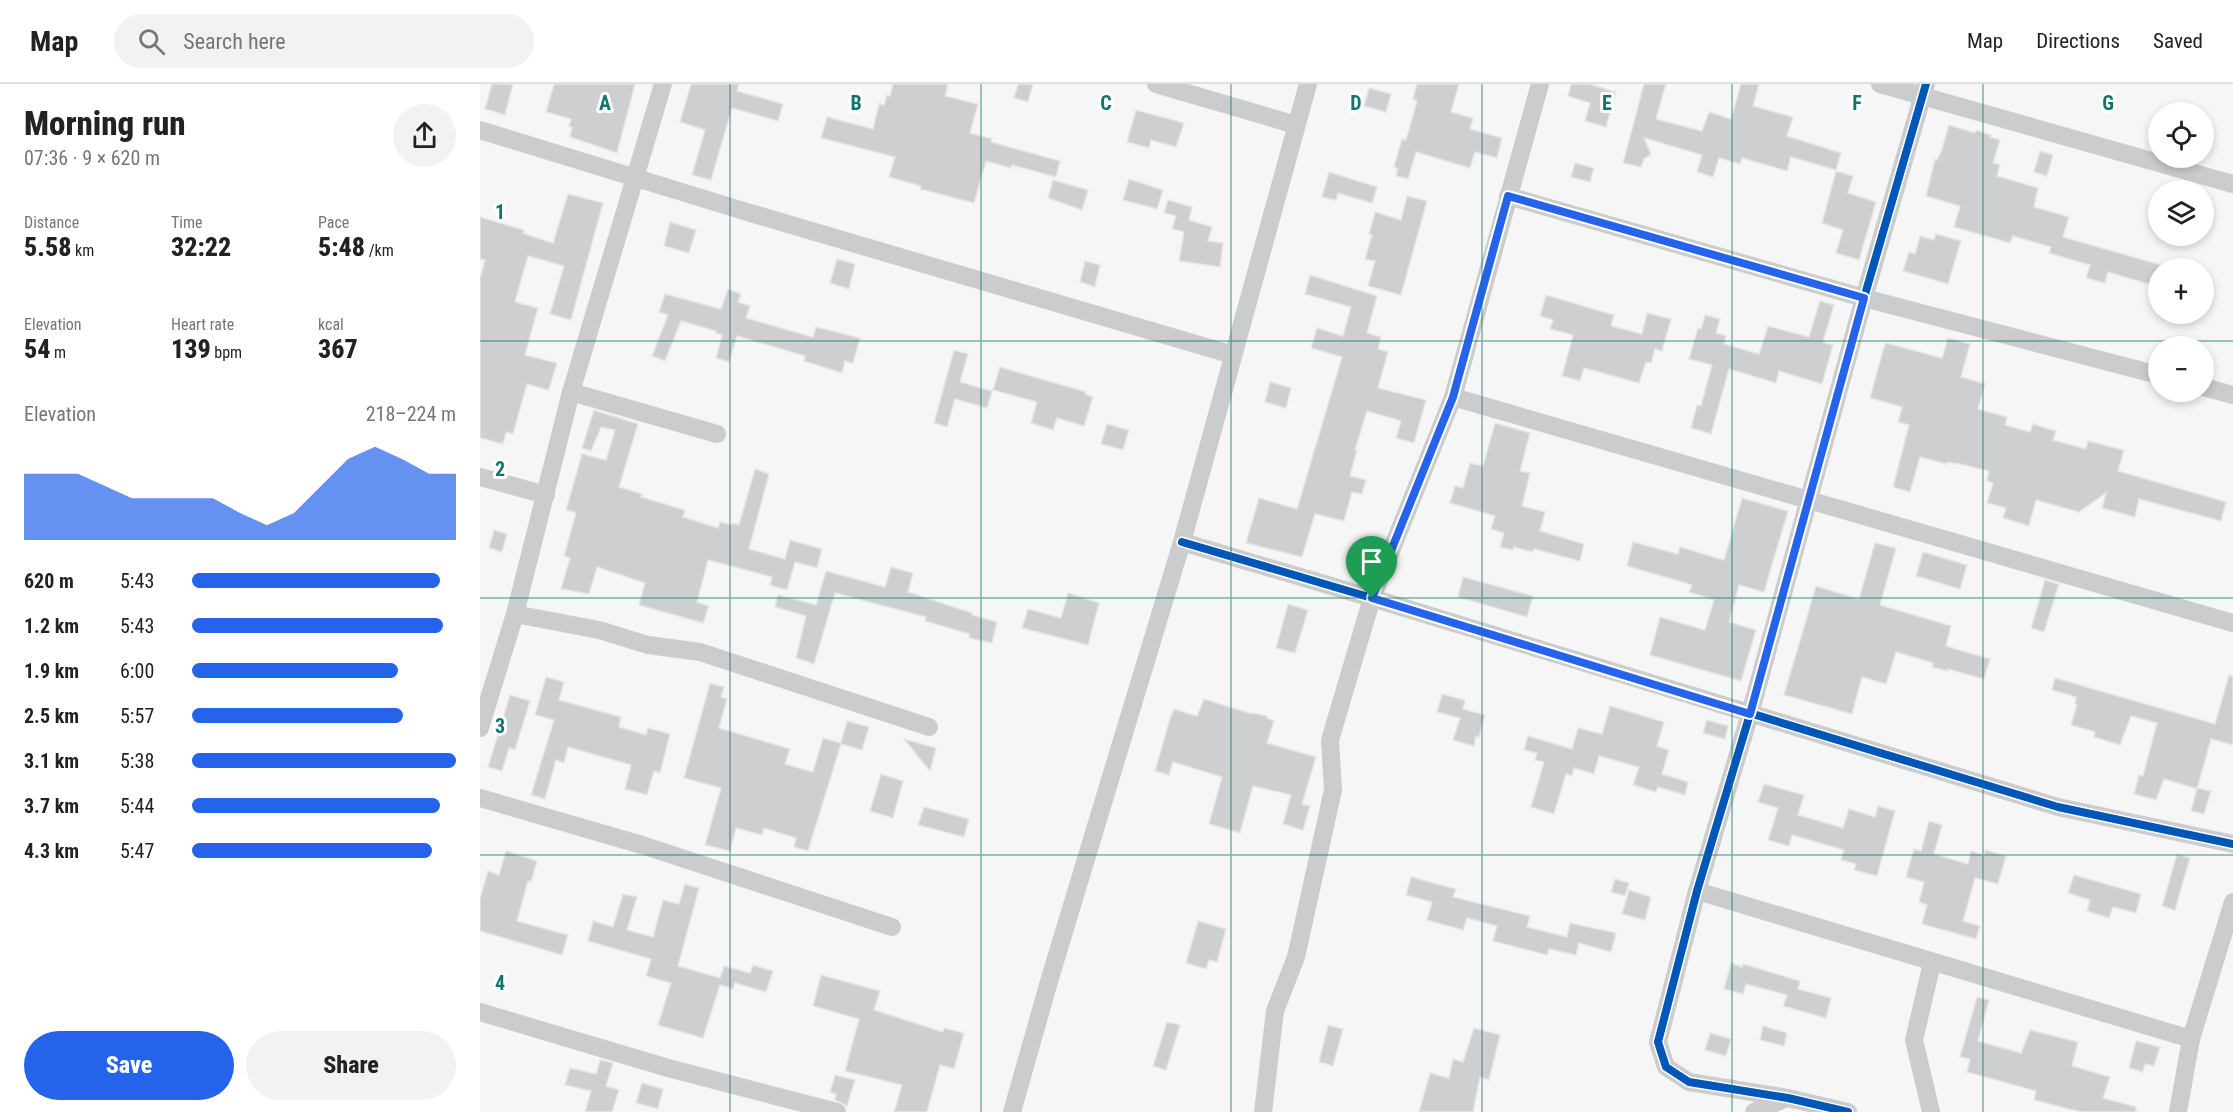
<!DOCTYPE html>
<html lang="en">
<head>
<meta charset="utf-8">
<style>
  body { margin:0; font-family:"Roboto Condensed",sans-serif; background:#f2f2f2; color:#222; height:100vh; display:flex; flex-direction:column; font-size:22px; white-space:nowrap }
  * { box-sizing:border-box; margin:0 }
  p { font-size:20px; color:#767676 }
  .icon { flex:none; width:33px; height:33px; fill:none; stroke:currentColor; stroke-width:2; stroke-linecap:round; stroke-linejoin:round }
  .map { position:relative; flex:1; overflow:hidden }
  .details { display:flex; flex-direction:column; background:#fff; width:480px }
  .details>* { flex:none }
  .tools { position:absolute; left:1668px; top:18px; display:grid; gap:12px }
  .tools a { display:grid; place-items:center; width:66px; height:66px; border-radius:50%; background:#fff; box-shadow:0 3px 9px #0003; font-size:30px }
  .pin { position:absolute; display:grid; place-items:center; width:51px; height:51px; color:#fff; margin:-62px -26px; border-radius:50% 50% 50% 0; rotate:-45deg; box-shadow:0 0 6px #0007 }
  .pin .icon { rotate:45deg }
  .round { display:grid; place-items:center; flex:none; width:63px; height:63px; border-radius:32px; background:#f2f2f2 }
  .headline { display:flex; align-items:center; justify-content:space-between; height:102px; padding:0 24px }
  h1 { font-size:33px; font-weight:800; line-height:45px }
  .figures { display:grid; grid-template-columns:repeat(3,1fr); gap:9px; height:102px; padding:6px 24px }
  .figures div { display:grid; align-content:center }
  .figures b { font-size:26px; font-weight:800 }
  .figures small { font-size:16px; font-weight:400 }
  .figures p { font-size:16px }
  .chart { height:168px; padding:12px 24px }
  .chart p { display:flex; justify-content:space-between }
  .chart svg { width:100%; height:108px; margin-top:6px; fill:#2563eb; opacity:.7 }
  .cta { display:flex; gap:12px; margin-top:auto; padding:12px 24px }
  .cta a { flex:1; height:69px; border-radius:36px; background:#2563eb; color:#fff; font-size:24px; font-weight:800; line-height:69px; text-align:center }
  .cta a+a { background:#f2f2f2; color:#222 }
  ul { padding:0 24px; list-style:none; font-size:20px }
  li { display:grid; grid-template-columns:96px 72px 1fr; align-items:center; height:45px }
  li i { height:15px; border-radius:8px; background:#2563eb }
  header { display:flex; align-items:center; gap:36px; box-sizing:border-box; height:84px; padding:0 30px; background:#fff; border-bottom:2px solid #e0e0e0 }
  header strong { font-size:28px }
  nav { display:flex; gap:33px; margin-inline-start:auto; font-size:21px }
  .search { width:420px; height:54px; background:#f2f2f2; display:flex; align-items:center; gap:15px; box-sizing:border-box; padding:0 21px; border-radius:33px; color:#767676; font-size:22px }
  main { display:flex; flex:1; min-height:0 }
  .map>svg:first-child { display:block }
  .building { fill:#cecfd0; stroke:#e6e6e6; stroke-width:1.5 }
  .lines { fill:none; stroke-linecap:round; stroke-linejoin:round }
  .street { stroke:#cbcccd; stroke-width:18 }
  .cycleway-casing { stroke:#fff; stroke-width:11 }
  .cycleway { stroke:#0057b8; stroke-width:8 }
  .route-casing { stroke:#fff; stroke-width:12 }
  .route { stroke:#2563eb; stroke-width:8 }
  .grid { fill:none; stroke:#0f766e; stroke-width:1.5; stroke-opacity:0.55 }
  .grid-label { font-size:20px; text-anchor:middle; font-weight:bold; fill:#0f766e; stroke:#fff; stroke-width:6; stroke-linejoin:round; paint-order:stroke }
</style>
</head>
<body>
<header>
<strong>Map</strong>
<div class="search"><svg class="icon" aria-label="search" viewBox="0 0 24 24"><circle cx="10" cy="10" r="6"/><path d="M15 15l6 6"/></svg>Search here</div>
<nav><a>Map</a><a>Directions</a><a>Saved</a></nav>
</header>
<main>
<section class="details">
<div class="headline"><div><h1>Morning run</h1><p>07:36 · 9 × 620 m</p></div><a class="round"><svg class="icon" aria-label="share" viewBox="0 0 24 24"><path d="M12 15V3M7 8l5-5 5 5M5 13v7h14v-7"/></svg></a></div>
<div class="figures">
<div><p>Distance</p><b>5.58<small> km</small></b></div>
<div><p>Time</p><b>32:22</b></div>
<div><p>Pace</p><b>5:48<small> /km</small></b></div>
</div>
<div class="figures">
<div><p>Elevation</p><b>54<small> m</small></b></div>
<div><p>Heart rate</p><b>139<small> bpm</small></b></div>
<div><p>kcal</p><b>367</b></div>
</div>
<div class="chart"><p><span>Elevation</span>218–224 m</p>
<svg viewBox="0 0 160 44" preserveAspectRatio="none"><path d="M0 44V17L10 17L20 17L30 22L40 27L50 27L60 27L70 27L80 33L90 38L100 33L110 22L120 11L130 6L140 11L150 17L160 17V44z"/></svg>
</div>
<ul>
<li><b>620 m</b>5:43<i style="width:94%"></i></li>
<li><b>1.2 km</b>5:43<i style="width:95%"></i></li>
<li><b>1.9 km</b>6:00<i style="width:78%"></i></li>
<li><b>2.5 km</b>5:57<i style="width:80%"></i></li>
<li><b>3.1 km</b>5:38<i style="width:100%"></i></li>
<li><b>3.7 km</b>5:44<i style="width:94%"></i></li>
<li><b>4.3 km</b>5:47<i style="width:91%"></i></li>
</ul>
<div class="cta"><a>Save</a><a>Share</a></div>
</section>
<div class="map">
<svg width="1753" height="1028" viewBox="0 0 1753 1028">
  <rect width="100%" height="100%" fill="#f6f6f6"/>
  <g class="building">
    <polygon points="12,0 33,0 25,31 5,25"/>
    <polygon points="74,0 155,0 137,69 90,53 92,43 89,42 91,35 66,28"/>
    <polygon points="211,0 259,0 257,7 303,20 298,37 252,24 231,96 212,91 225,46 200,38"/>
    <polygon points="413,0 468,0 465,12 498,20 490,49 512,55 511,58 580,77 576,93 532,81 531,84 506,77 494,119 440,105 441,102 409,93 415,73 341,54 347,33 393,45 399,20 404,21 407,11 410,12"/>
    <polygon points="538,0 553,0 548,18 534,14"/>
    <polygon points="937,0 979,0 971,28 993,34 990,45 1022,54 1017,74 995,68 990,84 936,68 928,95 916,92 918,85 914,83 922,55 926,56 937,17 933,15"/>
    <polygon points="1091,0 1109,0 1136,8 1126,43 1105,37 1110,19 1088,12"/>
    <polygon points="1164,0 1186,0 1176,35 1222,47 1229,28 1251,35 1261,0 1279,0 1273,22 1313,33 1307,52 1361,69 1356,86 1311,73 1307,87 1262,74 1260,80 1239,74 1233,93 1217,88 1222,71 1164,54 1171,70 1164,75 1161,83 1143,79"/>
    <polygon points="889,4 911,10 906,28 884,22"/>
    <polygon points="656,26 704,39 696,63 671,56 669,64 647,58"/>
    <polygon points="1469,41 1495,49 1496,46 1511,51 1510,53 1520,56 1513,79 1520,81 1517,92 1558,104 1554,123 1589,133 1583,153 1681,181 1678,184 1678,203 1628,188 1625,199 1606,194 1610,181 1569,169 1571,163 1533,152 1530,159 1474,143 1480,122 1446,112 1455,75 1457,76 1462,65"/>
    <polygon points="1560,67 1573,71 1567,92 1554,88"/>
    <polygon points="1095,79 1114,84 1110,98 1091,93"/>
    <polygon points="1356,87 1373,92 1368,109 1396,118 1379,176 1356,169 1363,146 1342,139"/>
    <polygon points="849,88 897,103 892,119 858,109 856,116 842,113"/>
    <polygon points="649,95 683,106 677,125 643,116"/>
    <polygon points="573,96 608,106 602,126 568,114"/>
    <polygon points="88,110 123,119 91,236 70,230 84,182 48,172 35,218 58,224 45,271 77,279 70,302 68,306 47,300 33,350 26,348 23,360 0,354 0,194 5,176 0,175 0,133 44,146 43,149 48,151 73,159"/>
    <polygon points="927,112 947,117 921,211 888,202 895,177 885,175 892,151 889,150 895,128 921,136"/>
    <polygon points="688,116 712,123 709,136 732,143 728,157 743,159 740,183 699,177 704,148 692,145 696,132 684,129"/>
    <polygon points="190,138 216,146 209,169 184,162"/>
    <polygon points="1456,150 1481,157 1468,200 1423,187 1429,168 1435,170 1440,152 1454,156"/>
    <polygon points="357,175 375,180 369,205 350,199"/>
    <polygon points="605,177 620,181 615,203 600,198"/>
    <polygon points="830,191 897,212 887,249 901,253 898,265 908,268 898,304 946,316 934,359 916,354 921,337 887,327 875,366 877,366 870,392 886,396 882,410 872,408 864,437 835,430 822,473 766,459 779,414 817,425 862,273 831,264 837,244 863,252 871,223 825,210"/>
    <polygon points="248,205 261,210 258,218 270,222 266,234 332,253 333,253 336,243 380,254 373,279 365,277 362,289 324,277 325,272 257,252 249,278 236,274 242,251 236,249 236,247 201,237 185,277 172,272 188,231 179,228 185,210 241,225"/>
    <polygon points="1066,211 1134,231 1131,242 1162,250 1167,229 1191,235 1182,267 1175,265 1171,279 1166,278 1159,299 1104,284 1100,297 1082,292 1093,251 1070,245 1073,236 1060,232"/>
    <polygon points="1340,217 1354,221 1343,258 1353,261 1342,300 1299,287 1296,299 1249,285 1231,350 1211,344 1217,321 1221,322 1232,281 1209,275 1218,244 1221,245 1225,231 1240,235 1236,249 1246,252 1244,260 1279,270 1288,242 1329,253"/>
    <polygon points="1468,254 1490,260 1481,293 1505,300 1498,325 1527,333 1525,341 1550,348 1553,340 1576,347 1573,356 1606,365 1608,357 1644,366 1638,387 1746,418 1741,437 1659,415 1655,433 1622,424 1626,409 1599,428 1556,416 1549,442 1523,434 1526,424 1507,419 1513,399 1507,397 1509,387 1476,379 1476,380 1468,378 1467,380 1440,373 1430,408 1413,403 1429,341 1418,338 1422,323 1390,314 1403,266 1406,259 1462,274"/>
    <polygon points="474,266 488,270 480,298 512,307 507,324 475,315 467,343 454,339"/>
    <polygon points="520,283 606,308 605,310 613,313 604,342 577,334 573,346 551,339 557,318 513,306"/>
    <polygon points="790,298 811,304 806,324 785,318"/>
    <polygon points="114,326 158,340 139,403 162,410 161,413 205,426 203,433 238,444 240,438 252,441 253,439 259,441 275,385 289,390 269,465 305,475 310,456 328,461 342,465 337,484 315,478 307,506 290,501 292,493 228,476 217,518 229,522 223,539 159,521 165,499 117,483 109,510 81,505 90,474 84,472 96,429 86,426 102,370 126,376 135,346 121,343 111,367 102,364"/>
    <polygon points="1015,339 1050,349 1040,387 1050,389 1042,422 1065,428 1060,447 1104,460 1100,477 1054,465 1053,468 1034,463 1033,466 1020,463 1024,449 1011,445 1015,432 970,419 975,402 983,404 990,379 1003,382"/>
    <polygon points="627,340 649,346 643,366 621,360"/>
    <polygon points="1262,414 1308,427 1284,508 1259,501 1249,538 1276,546 1261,597 1170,571 1180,533 1225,546 1234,516 1209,508 1212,501 1147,482 1153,458 1198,470 1200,463 1244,476"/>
    <polygon points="14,446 27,450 22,468 9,464"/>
    <polygon points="1395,459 1416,464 1400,521 1471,542 1466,562 1510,575 1504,595 1468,585 1468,587 1452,583 1453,579 1416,568 1406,600 1382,593 1372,630 1304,611 1336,502 1379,515"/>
    <polygon points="1443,468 1487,481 1480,505 1436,492"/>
    <polygon points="411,483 433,489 428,508 492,529 492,531 517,538 512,559 489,554 490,550 445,537 446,533 355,509 334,580 316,574 326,532 295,523 298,511 336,521 346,487 405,503"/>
    <polygon points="983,493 1053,512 1047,533 978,513"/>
    <polygon points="1565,496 1579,500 1564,548 1551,544"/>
    <polygon points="588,509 619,519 608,561 542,544 548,525 581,534"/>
    <polygon points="808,520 828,526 815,569 796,564"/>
    <polygon points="1749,591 1753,592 1753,661 1731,655 1717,705 1684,695 1676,716 1654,710 1659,691 1663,692 1677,639 1651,632 1640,661 1614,653 1615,648 1591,641 1597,621 1595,620 1596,613 1572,606 1575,594 1735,640"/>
    <polygon points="66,593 84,598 79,616 141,633 139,643 166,651 168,644 190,650 180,689 174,687 167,711 145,705 151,681 88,663 84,679 76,676 65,715 51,711 74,636 55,631"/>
    <polygon points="230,599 244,603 241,613 247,615 239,644 310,665 305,680 333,688 343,654 361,659 367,637 389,643 382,666 361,660 328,767 314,763 316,754 284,744 282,751 256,744 250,767 225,761 241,704 204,694"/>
    <polygon points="962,610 985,616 983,625 1005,631 999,653 996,652 994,662 973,656 980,634 957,628"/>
    <polygon points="30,611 50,617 35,666 29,664 22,687 8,683"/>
    <polygon points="724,615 772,630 773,629 787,632 787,634 794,637 787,659 836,673 822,720 830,722 823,746 803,740 811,711 773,702 760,749 729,740 742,693 693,678 689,691 675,687 691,631 692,631 694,625 717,632"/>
    <polygon points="1130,622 1184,638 1177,662 1189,666 1182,690 1208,698 1205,711 1178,703 1176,708 1153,701 1159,683 1119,672 1114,690 1094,684 1092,692 1086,690 1074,730 1051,723 1064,678 1055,676 1057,669 1044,666 1048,652 1092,665 1098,644 1122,650"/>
    <polygon points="1227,636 1248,642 1245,655 1223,649"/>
    <polygon points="424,655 456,664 450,687"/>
    <polygon points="401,690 423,697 413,734 390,727"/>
    <polygon points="1284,700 1324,711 1318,731 1363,744 1369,725 1395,733 1398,722 1415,727 1397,792 1374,786 1376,780 1361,776 1364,766 1312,751 1309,762 1288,756 1298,724 1278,718"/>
    <polygon points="1717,704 1731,707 1724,730 1711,727"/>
    <polygon points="444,723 489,735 484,753 438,741"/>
    <polygon points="1449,737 1462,741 1454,770 1488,780 1491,767 1504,771 1505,766 1526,772 1518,800 1495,794 1483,837 1500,842 1496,855 1442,840 1447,821 1439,818 1444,798 1426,793 1434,765 1441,767"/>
    <polygon points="26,767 57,777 51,798 48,797 37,837 88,851 82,871 0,847 0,815 8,787 19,791"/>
    <polygon points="1697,770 1710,774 1695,826 1682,822"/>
    <polygon points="1594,791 1661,810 1656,829 1633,823 1629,834 1607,827 1610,816 1588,809"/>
    <polygon points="931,793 976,805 973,813 1050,832 1047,843 1087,853 1090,839 1136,849 1131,868 1099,859 1096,871 1069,865 1067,871 1013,857 1017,842 987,834 983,846 947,836 952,818 926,811"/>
    <polygon points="1135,795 1149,799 1145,812 1131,808"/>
    <polygon points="205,800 219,804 198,882 240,894 244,882 270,889 273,881 293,887 286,908 255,899 253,905 240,901 223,954 178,941 191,899 166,892 171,875 108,857 113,837 133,843 143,810 157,813 147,846 173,853 183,816 199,820"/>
    <polygon points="1149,806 1171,813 1165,836 1142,830"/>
    <polygon points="718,837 746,845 737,878 729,876 726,885 706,879"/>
    <polygon points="1251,879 1262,883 1263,880 1320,897 1318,905 1351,914 1346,934 1303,922 1307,911 1266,900 1263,910 1244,905"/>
    <polygon points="341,891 400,907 394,926 463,948 464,944 484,949 474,985 460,981 447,1028 414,1028 422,1001 365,987 379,935 333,922"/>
    <polygon points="1497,913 1509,916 1498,957 1541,969 1550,946 1598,958 1592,982 1630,993 1623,1014 1656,1023 1656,1028 1602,1028 1589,1025 1554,1016 1556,1007 1487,988 1490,975 1480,973"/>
    <polygon points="687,938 700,941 686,986 673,982"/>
    <polygon points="848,941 863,945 853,982 839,978"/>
    <polygon points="1283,942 1307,949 1304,962 1280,956"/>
    <polygon points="994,944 1020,951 1009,996 1000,993 993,1028 939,1028 950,989 969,994 973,975 983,978"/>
    <polygon points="1230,949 1251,955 1246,972 1225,966"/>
    <polygon points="1656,957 1680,963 1674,982 1665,980 1663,988 1649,984"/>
    <polygon points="120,976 133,979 126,1002 139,1006 132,1028 105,1028 111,1007 85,1001 90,984 116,990"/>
    <polygon points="355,991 375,996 367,1022 355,1016 356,1010 350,1008"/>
    <polygon points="162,999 183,1005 178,1025 156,1019"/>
  </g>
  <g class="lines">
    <g class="street">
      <polyline points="676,0 816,41"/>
      <polyline points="1400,0 1753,100"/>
      <polyline points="0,46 267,128 753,271"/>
      <polyline points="1028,112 1384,214 1678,291"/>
      <polyline points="1724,303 1753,311"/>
      <polyline points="91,308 237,350"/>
      <polyline points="973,313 1753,539"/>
      <polyline points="0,393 66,411"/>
      <polyline points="702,458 892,514 1578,723 1753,760"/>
      <polyline points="35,530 119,546 168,561 220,568 449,643"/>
      <polyline points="0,644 35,530 91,308 183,0"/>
      <polyline points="0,714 162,761 412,843"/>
      <polyline points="1217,807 1711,955"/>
      <polyline points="0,928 188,984 357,1028"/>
      <polyline points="532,1028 570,894 702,458 828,0"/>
      <polyline points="783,1028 795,927 816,873 853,706 850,656 892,514 973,313 1060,0"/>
      <polyline points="1274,1028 1307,1014"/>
      <polyline points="1368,1028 1308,1014 1209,998 1186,983 1178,958 1217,807 1270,630 1384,214 1446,0"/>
      <polyline points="1451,1028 1434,956 1452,879"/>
      <polyline points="1698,1028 1711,955 1753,818"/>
    </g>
    <defs>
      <g id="cycleway">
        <polyline points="702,458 892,514 1578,723 1753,760"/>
        <polyline points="1368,1028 1308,1014 1209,998 1186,983 1178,958 1217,807 1270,630 1384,214 1446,0"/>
      </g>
    </defs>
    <use href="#cycleway" class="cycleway-casing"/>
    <use href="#cycleway" class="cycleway"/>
  </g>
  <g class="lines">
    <defs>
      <polygon id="route" points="1028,112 1384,214 1270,630 892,514 973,313"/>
    </defs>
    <use href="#route" class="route-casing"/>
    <use href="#route" class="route"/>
  </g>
  <path class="grid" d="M250,0V1028M501,0V1028M751,0V1028M1002,0V1028M1252,0V1028M1503,0V1028M0,257H1753M0,514H1753M0,771H1753"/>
  <g class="grid-label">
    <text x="125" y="26">A</text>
    <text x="376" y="26">B</text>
    <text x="626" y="26">C</text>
    <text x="876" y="26">D</text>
    <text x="1127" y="26">E</text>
    <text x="1377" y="26">F</text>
    <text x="1628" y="26">G</text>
    <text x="20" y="135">1</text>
    <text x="20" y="392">2</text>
    <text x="20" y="649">3</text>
    <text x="20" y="906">4</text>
  </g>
</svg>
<div class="tools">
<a><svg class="icon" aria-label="locate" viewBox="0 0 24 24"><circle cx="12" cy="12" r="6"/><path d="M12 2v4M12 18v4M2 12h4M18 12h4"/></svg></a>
<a><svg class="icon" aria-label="layers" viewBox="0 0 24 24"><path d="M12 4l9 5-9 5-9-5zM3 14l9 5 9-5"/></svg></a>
<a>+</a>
<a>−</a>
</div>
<div class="pin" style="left:892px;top:514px;background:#1e9e55"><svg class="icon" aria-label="arrive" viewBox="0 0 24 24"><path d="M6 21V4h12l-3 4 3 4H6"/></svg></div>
</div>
</main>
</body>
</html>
